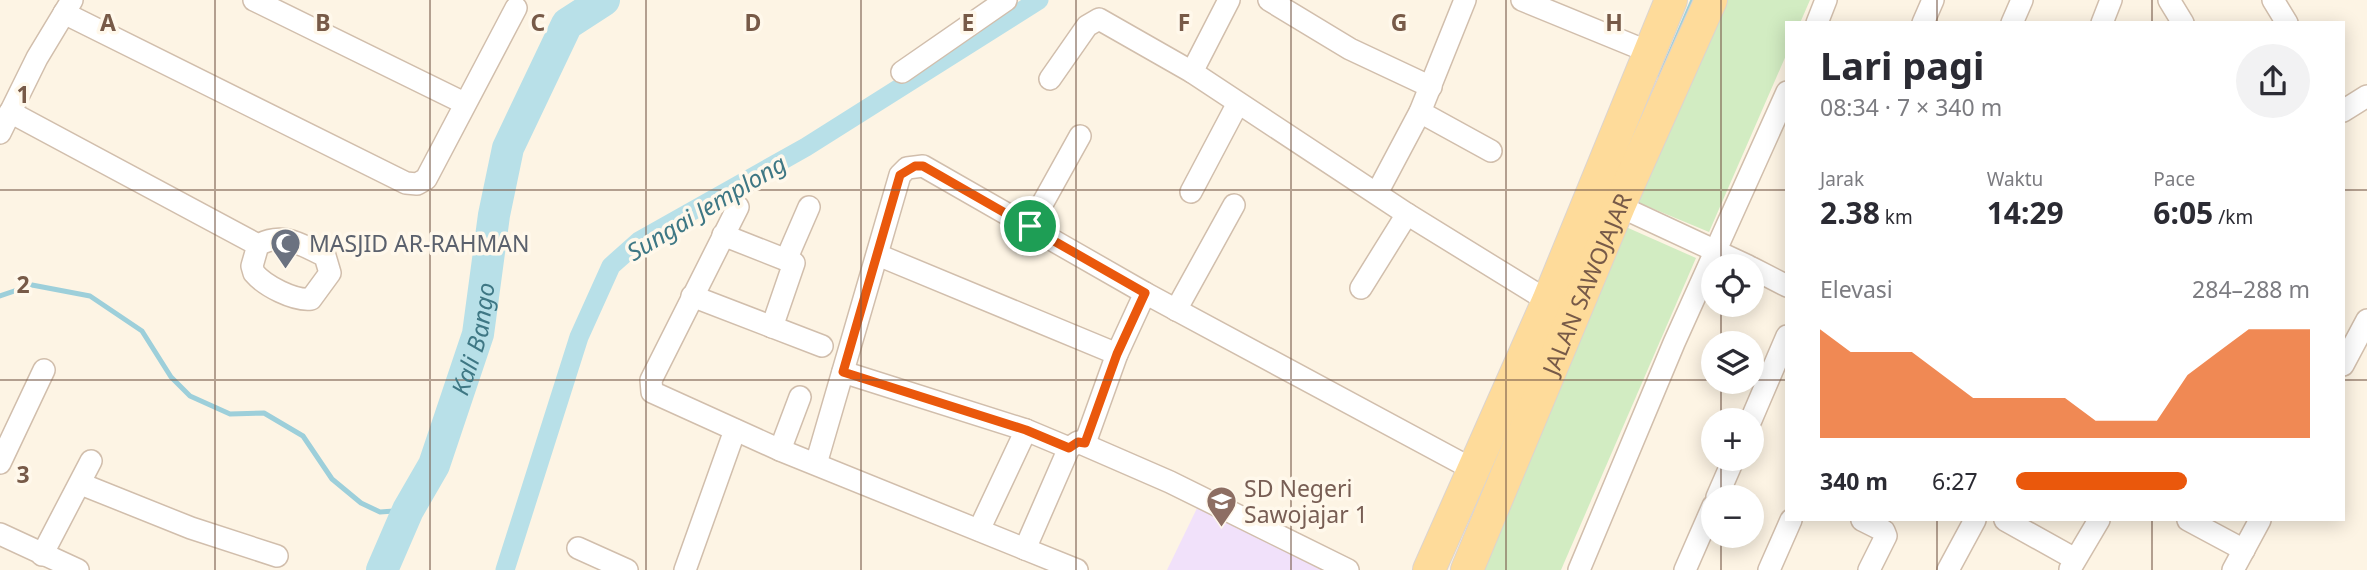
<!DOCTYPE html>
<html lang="id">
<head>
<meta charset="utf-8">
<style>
  body { margin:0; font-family:"Noto Sans",sans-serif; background:#f2f2f3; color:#2b2b33; height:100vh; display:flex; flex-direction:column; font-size:26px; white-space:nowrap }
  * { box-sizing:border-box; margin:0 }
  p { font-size:23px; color:#7c7c81 }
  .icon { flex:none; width:38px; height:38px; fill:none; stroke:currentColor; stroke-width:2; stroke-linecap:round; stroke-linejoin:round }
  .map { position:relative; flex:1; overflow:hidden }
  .details { position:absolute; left:1785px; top:21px; width:560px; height:500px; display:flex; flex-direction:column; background:#fff; border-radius:0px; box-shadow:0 4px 18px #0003 }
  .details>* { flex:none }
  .fabs { position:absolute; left:1701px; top:254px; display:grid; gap:14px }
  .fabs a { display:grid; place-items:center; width:63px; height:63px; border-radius:50%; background:#fff; box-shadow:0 4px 18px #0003; font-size:35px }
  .pin { position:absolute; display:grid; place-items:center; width:60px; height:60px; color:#fff; margin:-30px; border:4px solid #fff; border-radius:50%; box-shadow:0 2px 7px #0007 }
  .round { display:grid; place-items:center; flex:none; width:74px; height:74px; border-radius:37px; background:#f2f2f3 }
  .head { display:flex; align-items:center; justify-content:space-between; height:119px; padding:0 35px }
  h1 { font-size:38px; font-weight:700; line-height:52px }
  .figures { display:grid; grid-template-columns:repeat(3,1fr); gap:10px; height:119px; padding:7px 35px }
  .figures div { display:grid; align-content:center }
  .figures b { font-size:30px; font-weight:700 }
  .figures small { font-size:19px; font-weight:400 }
  .figures p { font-size:19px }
  .chart { height:196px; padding:14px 35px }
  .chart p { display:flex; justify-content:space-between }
  .chart svg { width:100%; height:126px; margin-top:7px; fill:#ea580c; opacity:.7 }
  ul { padding:0 35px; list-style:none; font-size:23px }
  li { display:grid; grid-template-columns:112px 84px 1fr; align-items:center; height:52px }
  li i { height:18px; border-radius:9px; background:#ea580c }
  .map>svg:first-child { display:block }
  .education { fill:#f1e1fa }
  .green { fill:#d2ecc2 }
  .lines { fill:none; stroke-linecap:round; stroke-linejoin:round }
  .stream { stroke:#9dcfda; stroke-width:5 }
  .canal { stroke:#b8e0e8; stroke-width:19 }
  .river { stroke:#b8e0e8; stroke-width:32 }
  .minor-casing { stroke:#d1beac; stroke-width:24 }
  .primary-casing { stroke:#dcd4cf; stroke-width:34 }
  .minor { stroke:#fff; stroke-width:21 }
  .primary { stroke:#fedb9a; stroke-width:32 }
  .route-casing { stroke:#fff; stroke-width:14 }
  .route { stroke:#ea580c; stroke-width:9 }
  .grid { fill:none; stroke:#775a48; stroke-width:2; stroke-opacity:0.55 }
  .labels { text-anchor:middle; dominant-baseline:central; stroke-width:7; stroke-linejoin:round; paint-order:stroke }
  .worship-label { font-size:23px; fill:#5b616d; stroke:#fff8eb; text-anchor:start }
  .street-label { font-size:23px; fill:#775a48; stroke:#fff8eb }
  .education-label { font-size:23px; fill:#785e54; stroke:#fff8eb; text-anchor:start }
  .water-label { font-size:24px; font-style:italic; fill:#3e7784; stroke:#fff8eb }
  .grid-label { font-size:23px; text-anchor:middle; font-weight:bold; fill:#775a48; stroke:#fff8eb; stroke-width:7; stroke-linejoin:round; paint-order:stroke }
</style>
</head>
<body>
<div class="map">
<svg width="2367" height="570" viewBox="0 0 2367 570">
  <rect width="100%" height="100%" fill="#fdf4e4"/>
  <polygon class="education" points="1200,502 1339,570 1167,570"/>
  <g class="green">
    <polygon points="1724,0 1810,0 1800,23 1787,23 1787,53 1709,232 1637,202"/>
    <polygon points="1626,227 1696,258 1561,570 1479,570"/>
  </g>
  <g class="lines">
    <g class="stream">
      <polyline points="1660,77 1693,0"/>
      <polyline points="0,296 32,285 90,296 142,331 171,377 190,396 230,414 264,413 303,436 332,479 361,503 380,512 408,510"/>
    </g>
    <polyline class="canal" points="505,570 579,337 611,266 639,241 806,147 1039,0"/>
    <path class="river" id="s1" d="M382,570L408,510L434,465L478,334L494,215L508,148L567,24L604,0"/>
    <defs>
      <g id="minor">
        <polyline points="254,0 464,103"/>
        <polyline points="1229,0 1192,72 1407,214 1548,301"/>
        <polyline points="1269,0 1350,49 1431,87"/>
        <polyline points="1522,0 1649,52"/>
        <polyline points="2169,0 2183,23"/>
        <polyline points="2273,0 2287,23"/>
        <polyline points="64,13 406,183 417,184 426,179 516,8"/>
        <polyline points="1817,23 1826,0"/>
        <polyline points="1923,23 1933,0"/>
        <polyline points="2012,23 2022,0"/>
        <polyline points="2102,23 2111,0"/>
        <polyline points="902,72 1006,0"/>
        <polyline points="1050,79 1087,26 1099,19 1192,72"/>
        <polyline points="2343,111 2367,96"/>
        <path d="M10,112L258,245L252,266L254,273C265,286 294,301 311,299L330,273L325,256C301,245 283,231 258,245"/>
        <polyline points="1420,112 1491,151"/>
        <polyline points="0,133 37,58 72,0"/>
        <polyline points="1191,192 1238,103"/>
        <polyline points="1377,193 1420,112 1465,0"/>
        <polyline points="1619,206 1748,266"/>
        <polyline points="738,207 651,380 652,392 780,450 1077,570"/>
        <polyline points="1030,226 1080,136"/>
        <polyline points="723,235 794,263 772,327"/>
        <polyline points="878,255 1117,354"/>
        <polyline points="786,260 809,207"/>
        <polyline points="1752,268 1787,286"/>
        <polyline points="1361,288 1407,214"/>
        <polyline points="692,296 822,346"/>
        <polyline points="1176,310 1234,205"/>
        <polyline points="2343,365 2367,320"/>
        <polyline points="843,372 1026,430 1069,448"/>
        <polyline points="1751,420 1787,336"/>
        <polyline points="1085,443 1117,354 1145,293"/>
        <polyline points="780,450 800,397"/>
        <polyline points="0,463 44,370"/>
        <polyline points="816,464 900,175 907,168 923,166 1145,293 1474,470"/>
        <polyline points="81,484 191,528 277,556"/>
        <polyline points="1717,497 1734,458"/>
        <polyline points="1862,520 1884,531 1886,536 1869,570"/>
        <polyline points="2005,520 2075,559"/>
        <polyline points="2188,520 2244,550"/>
        <polyline points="979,530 1026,430"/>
        <polyline points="0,534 78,570"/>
        <polyline points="578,548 627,570"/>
        <polyline points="1025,549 1069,448 1078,442 1170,482 1348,570"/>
        <polyline points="42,555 91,461"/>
        <polyline points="2070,569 2099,520"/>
        <polyline points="685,570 735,430"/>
        <polyline points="1579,570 1674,343 1787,92"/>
        <polyline points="1685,570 1713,506"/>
        <polyline points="1769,570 1791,520"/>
        <polyline points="1948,570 1975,520"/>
        <polyline points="2233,570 2260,520"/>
      </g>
      <g id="primary">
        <polyline points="1429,570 1548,301 1671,0"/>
        <path id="s2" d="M1467,570L1619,206L1711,0"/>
      </g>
    </defs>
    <use href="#minor" class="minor-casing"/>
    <use href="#primary" class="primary-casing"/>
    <use href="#minor" class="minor"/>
    <use href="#primary" class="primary"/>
  </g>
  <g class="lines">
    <defs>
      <polygon id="route" points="915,166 923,166 1145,293 1117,354 1085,443 1078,442 1069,448 1026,430 843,372 900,175"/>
    </defs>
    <use href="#route" class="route-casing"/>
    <use href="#route" class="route"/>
  </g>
  <path class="grid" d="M215,0V570M430,0V570M646,0V570M861,0V570M1076,0V570M1291,0V570M1506,0V570M1721,0V266M1937,0V23M2152,0V23M0,190H1787M2343,190H2367M1721,304V343M0,380H1713M1752,380H1787M2343,380H2367M1721,382V420M1721,458V497M1937,520V570M2152,520V570M1721,536V570"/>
  <defs>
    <symbol id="mosque-pin" viewBox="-11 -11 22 30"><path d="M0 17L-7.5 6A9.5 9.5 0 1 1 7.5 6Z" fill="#6b7280" stroke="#fff8eb"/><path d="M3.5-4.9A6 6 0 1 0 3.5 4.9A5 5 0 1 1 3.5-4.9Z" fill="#fff"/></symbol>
    <symbol id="school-pin" viewBox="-11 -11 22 30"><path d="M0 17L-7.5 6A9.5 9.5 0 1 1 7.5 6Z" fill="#8d6e63" stroke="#fff8eb"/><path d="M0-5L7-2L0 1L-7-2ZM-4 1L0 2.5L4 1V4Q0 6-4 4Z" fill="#fff"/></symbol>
  </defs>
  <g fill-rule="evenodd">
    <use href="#mosque-pin" x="268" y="226" width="35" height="47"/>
    <use href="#school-pin" x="1204" y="484" width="35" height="47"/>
  </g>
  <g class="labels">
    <g class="worship-label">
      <text x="309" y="243">MASJID AR-RAHMAN</text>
    </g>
    <g class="street-label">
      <text stroke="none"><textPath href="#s2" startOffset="310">JALAN SAWOJAJAR</textPath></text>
    </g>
    <g class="education-label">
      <text x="1244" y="488">SD Negeri<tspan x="1244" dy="26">Sawojajar 1</tspan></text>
    </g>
    <g class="water-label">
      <text transform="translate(706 207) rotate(-31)">Sungai Jemplong</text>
      <text stroke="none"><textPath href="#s1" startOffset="250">Kali Bango</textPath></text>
    </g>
  </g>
  <g class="grid-label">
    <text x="108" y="31">A</text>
    <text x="323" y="31">B</text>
    <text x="538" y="31">C</text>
    <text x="753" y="31">D</text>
    <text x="968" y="31">E</text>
    <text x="1184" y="31">F</text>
    <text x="1399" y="31">G</text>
    <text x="1614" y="31">H</text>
    <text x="23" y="103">1</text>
    <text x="23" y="293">2</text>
    <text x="23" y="483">3</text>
  </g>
</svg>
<div class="fabs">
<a><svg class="icon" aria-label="locate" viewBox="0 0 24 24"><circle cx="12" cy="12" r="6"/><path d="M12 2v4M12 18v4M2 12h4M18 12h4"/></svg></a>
<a><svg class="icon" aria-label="layers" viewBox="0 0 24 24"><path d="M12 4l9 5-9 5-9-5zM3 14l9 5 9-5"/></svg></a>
<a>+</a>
<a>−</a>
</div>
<div class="pin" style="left:1030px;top:226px;background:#1e9e55"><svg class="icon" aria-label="arrive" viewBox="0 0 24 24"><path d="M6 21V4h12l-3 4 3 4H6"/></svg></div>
<section class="details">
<div class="head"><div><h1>Lari pagi</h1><p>08:34 · 7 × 340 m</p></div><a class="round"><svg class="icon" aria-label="share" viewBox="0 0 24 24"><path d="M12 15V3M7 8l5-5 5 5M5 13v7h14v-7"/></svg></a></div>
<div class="figures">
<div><p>Jarak</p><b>2.38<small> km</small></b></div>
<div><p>Waktu</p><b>14:29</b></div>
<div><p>Pace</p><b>6:05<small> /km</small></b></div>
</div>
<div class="chart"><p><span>Elevasi</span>284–288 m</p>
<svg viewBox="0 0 160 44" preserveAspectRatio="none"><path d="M0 44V6L10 14L20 14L30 14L40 22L50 30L60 30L70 30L80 30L90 38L100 38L110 38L120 22L130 14L140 6L150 6L160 6V44z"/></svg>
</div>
<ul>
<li><b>340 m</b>6:27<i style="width:58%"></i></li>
</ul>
</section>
</div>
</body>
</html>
